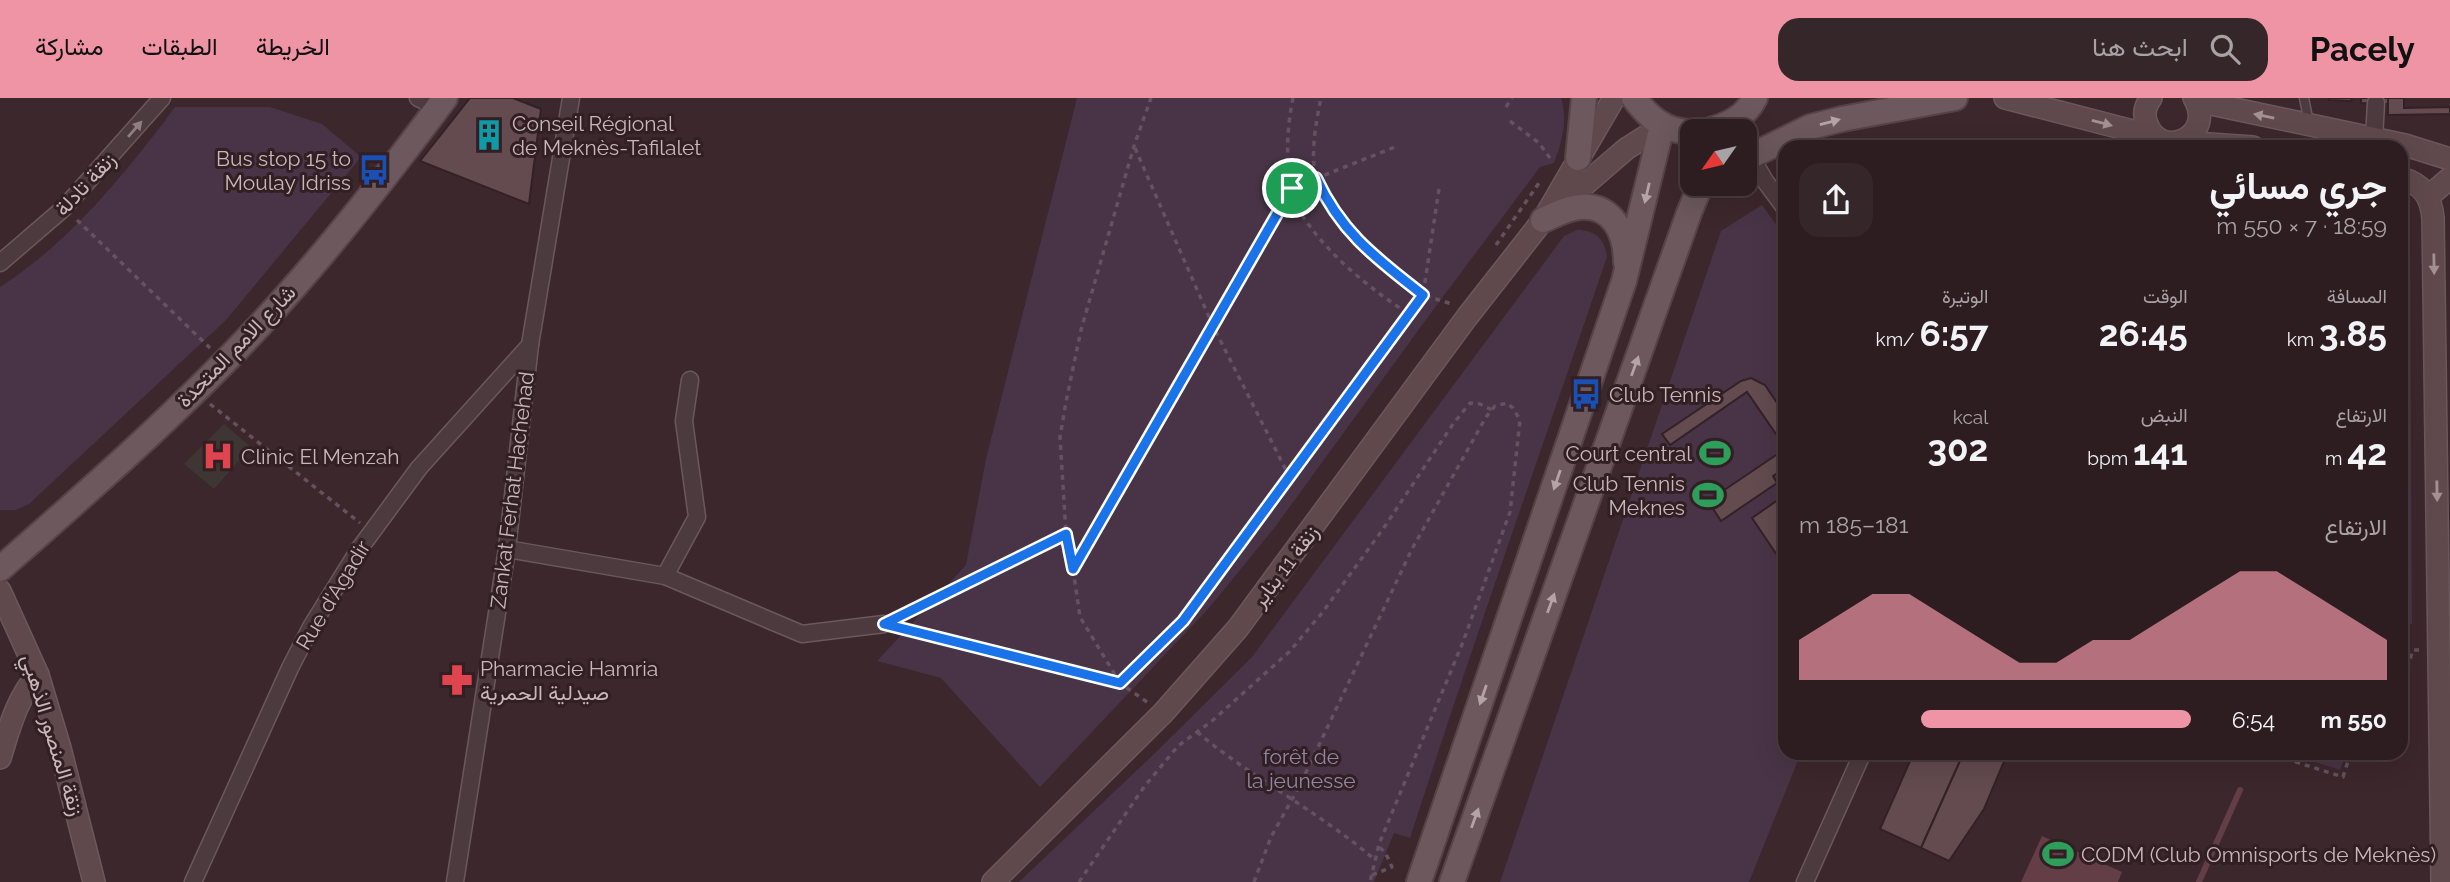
<!DOCTYPE html>
<html lang="ar">
<head>
<meta charset="utf-8">
<style>
  body { margin:0; font-family:Raleway,Vazirmatn,sans-serif; background:#35262a; color:#f1f3f6; direction:rtl; height:100vh; display:flex; flex-direction:column; font-size:26px; white-space:nowrap }
  * { box-sizing:border-box; margin:0 }
  p { font-size:23px; color:#a7a2a5 }
  .icon { flex:none; width:38px; height:38px; fill:none; stroke:currentColor; stroke-width:2; stroke-linecap:round; stroke-linejoin:round }
  .map { position:relative; flex:1; overflow:hidden; direction:ltr }
  .drawer { position:absolute; left:1778px; top:42px; width:630px; height:620px; display:flex; flex-direction:column; background:#2d1d21; border-radius:21px; box-shadow:0 7px 28px #0002,0 0 0 2px #483b3f; direction:rtl }
  .drawer>* { flex:none }
  .needle { width:46px; rotate:236deg }
  .controls { position:absolute; left:1680px; top:21px; display:grid; gap:14px }
  .controls a { display:grid; place-items:center; width:77px; height:77px; border-radius:14px; background:#2d1d21; box-shadow:0 7px 28px #0002,0 0 0 2px #483b3f; font-size:35px }
  .pin { position:absolute; display:grid; place-items:center; width:60px; height:60px; color:#fff; margin:-30px; border:4px solid #fff; border-radius:50%; box-shadow:0 2px 7px #0007 }
  .round { display:grid; place-items:center; flex:none; width:74px; height:74px; border-radius:21px; background:#35262a }
  .overview { display:flex; align-items:center; justify-content:space-between; height:119px; padding:0 21px }
  h1 { font-size:38px; font-weight:700; line-height:52px }
  .stats { display:grid; grid-template-columns:repeat(3,1fr); gap:10px; height:119px; padding:7px 21px }
  .stats div { display:grid; align-content:center }
  .stats b { font-size:35px; font-weight:700 }
  .stats small { font-size:19px; font-weight:400 }
  .stats p { font-size:19px }
  .chart { height:196px; padding:14px 21px }
  .chart p { display:flex; justify-content:space-between }
  .chart svg { width:100%; height:126px; margin-top:7px; fill:#ee94a5; opacity:.7 }
  ul { padding:0 21px; list-style:none; font-size:23px }
  li { display:grid; grid-template-columns:112px 84px 1fr; align-items:center; height:52px }
  li i { height:18px; border-radius:9px; background:#ee94a5 }
  header { display:flex; align-items:center; gap:42px; box-sizing:border-box; height:98px; padding:0 35px; background:#ee94a5; color:#111 }
  header strong { font-size:33px }
  nav { display:flex; gap:38px; margin-inline-start:auto; font-size:24px }
  .search { width:490px; height:63px; background:#35262a; display:flex; align-items:center; gap:18px; box-sizing:border-box; padding:0 24px; border-radius:21px; color:#a7a2a5; font-size:26px }
  .map>svg:first-child { display:block }
  .medical { fill:#3e3632 }
  .green { fill:#483446 }
  .water { fill:#633e46 }
  .lines { fill:none; stroke-linecap:round; stroke-linejoin:round }
  .stream { stroke:#633e46; stroke-width:6 }
  .building { fill:#634b4f; stroke:#342125; stroke-width:2 }
  .service-casing { stroke:#6b585c; stroke-width:11 }
  .minor-casing { stroke:#6b585c; stroke-width:19 }
  .secondary-casing { stroke:#6b585c; stroke-width:24 }
  .primary-casing { stroke:#564347; stroke-width:28 }
  .path { stroke:#65515f; stroke-width:3.5; stroke-dasharray:5 5; stroke-linecap:butt }
  .service { stroke:#4d3a3e; stroke-width:8 }
  .minor { stroke:#4d3a3e; stroke-width:16 }
  .secondary { stroke:#5f494d; stroke-width:21 }
  .primary { stroke:#6c585d; stroke-width:24 }
  .oneway { fill:#a39093 }
  .oneway2 { fill:#b6a3a7 }
  .oneway3 { fill:#917e82 }
  .route-casing { stroke:#fff; stroke-width:14 }
  .route { stroke:#1a73e8; stroke-width:9 }
  .labels { text-anchor:middle; dominant-baseline:central; stroke-width:6; stroke-linejoin:round; paint-order:stroke }
  .poi-label { font-size:21px; fill:#c8b6b9; stroke:#321f23; text-anchor:start }
  .street-label { font-size:21px; fill:#c8b6b9; stroke:#321f23 }
  .park-label { font-size:21px; fill:#9385a6; stroke:#321f23 }
</style>
</head>
<body>
<header>
<strong>Pacely</strong>
<div class="search"><svg class="icon" aria-label="search" viewBox="0 0 24 24"><circle cx="10" cy="10" r="6"/><path d="M15 15l6 6"/></svg>ابحث هنا</div>
<nav><a>الخريطة</a><a>الطبقات</a><a>مشاركة</a></nav>
</header>
<div class="map">
<svg width="2450" height="784" viewBox="0 0 2450 784">
  <rect width="100%" height="100%" fill="#3c272c"/>
  <polygon class="medical" points="224,326 251,349 214,391 184,366"/>
  <g class="green">
    <path d="M1077,0H1561C1568,22 1562,44 1554,65L1540,69L1436,208L1275,429L1209,510L1040,689L941,580L877,563L966,467L986,361Z"/>
    <path d="M175,9H270L322,26L361,59L226,222L29,406L16,412H0V189C70,144 126,75 175,9Z"/>
    <polygon points="1762,107 1785,139 1785,654 1801,655 1749,784 1500,784 1721,133"/>
    <polygon points="2401,130 2410,138 2412,526 2401,524"/>
    <path d="M1577,132C1595,132 1605,141 1607,159C1541,353 1473,545 1410,740L1394,735L1374,784H1019L1154,656L1252,559L1564,138Z"/>
    <polygon points="2309,655 2309,654 2346,655 2340,672 2306,661"/>
  </g>
  <polygon class="water" points="2042,738 2122,774 2118,784 2021,784"/>
  <g class="lines">
    <polyline class="stream" points="2199,784 2240,692"/>
  </g>
  <g class="building">
    <polygon points="470,0 513,0 541,11 529,106 420,63"/>
    <polygon points="2329,0 2352,0 2351,3 2329,2"/>
    <polygon points="2361,0 2388,0 2389,6 2361,5"/>
    <polygon points="2388,0 2404,0 2404,10 2450,9 2450,16 2388,17"/>
    <polygon points="1751,280 1765,287 1785,317 1785,349 1747,294 1670,347 1662,336 1741,283"/>
    <polygon points="1785,351 1785,370 1773,378 1777,385 1721,423 1708,403"/>
    <polygon points="1785,397 1785,460 1781,463 1752,420"/>
    <polygon points="1914,654 1964,654 1921,750 1880,731"/>
    <polygon points="1964,654 2008,654 1984,711 1949,763 1921,750"/>
  </g>
  <g class="lines">
    <defs>
      <polyline id="service" points="2304,0 2309,25"/>
      <g id="minor">
        <polyline points="418,0 438,9"/>
        <polyline points="2374,40 2376,5"/>
        <polyline points="1746,50 1765,83 1785,110"/>
        <polyline points="0,165 64,110 162,0"/>
        <polyline points="507,451 665,478 802,536 884,526"/>
        <polyline points="665,478 697,419 684,323 690,282"/>
        <polyline points="193,784 290,570 311,529 360,450 419,370 530,247"/>
        <polyline points="455,784 507,451 530,247 571,0"/>
        <polyline points="1805,784 1863,654"/>
      </g>
      <g id="secondary">
        <polyline points="2005,0 2156,39"/>
        <path d="M2151,0C2145,8 2143,17 2147,26C2160,63 2217,39 2194,0"/>
        <polyline points="2197,3 2405,47 2450,61"/>
        <polyline points="2180,44 2253,49"/>
        <path d="M2401,80C2423,86 2431,99 2433,120L2442,784"/>
        <polyline points="2429,98 2450,80"/>
        <polyline points="1553,114 1626,51 1662,28"/>
        <polyline points="0,493 38,577 60,650 94,784"/>
        <path d="M0,660C9,631 17,599 38,577"/>
        <polyline points="993,784 1163,615 1238,530 1467,219 1543,122 1614,0"/>
      </g>
      <g id="primary">
        <path d="M1634,0C1649,20 1666,34 1692,34"/>
        <path d="M1706,33C1726,28 1745,20 1755,0"/>
        <polyline points="1578,60 1584,0"/>
        <polyline points="1745,61 1810,29 1842,21 1955,0"/>
        <path d="M1543,122C1555,117 1567,110 1580,109C1613,106 1626,136 1626,164"/>
        <path d="M0,471C89,393 180,313 260,227C326,156 387,78 445,0"/>
        <polyline points="1419,784 1624,183 1662,28"/>
        <polyline points="1452,784 1689,115 1701,86"/>
      </g>
    </defs>
    <use href="#service" class="service-casing"/>
    <use href="#minor" class="minor-casing"/>
    <use href="#secondary" class="secondary-casing"/>
    <use href="#primary" class="primary-casing"/>
    <g class="path">
      <path d="M1293,0C1286,33 1283,87 1302,117C1328,157 1370,191 1409,216"/>
      <polyline points="1506,9 1512,0"/>
      <polyline points="1510,23 1539,45 1553,64"/>
      <polyline points="1135,50 1213,228 1289,378"/>
      <polyline points="1439,91 1423,197 1452,206"/>
      <polyline points="77,122 210,250"/>
      <polyline points="1496,147 1539,85"/>
      <polyline points="210,306 360,425"/>
      <polyline points="1073,471 1066,436 1060,339 1066,304 1081,232 1134,48 1151,0"/>
      <polyline points="899,519 1066,436"/>
      <polyline points="901,530 1120,585"/>
      <polyline points="2401,531 2405,533 2401,547"/>
      <polyline points="1120,585 1080,519 1073,471 1292,90 1395,49"/>
      <polyline points="2401,589 2413,552 2419,552"/>
      <path d="M1147,604L1120,585L1183,523L1423,197C1386,168 1328,129 1316,80C1310,56 1316,24 1321,0"/>
      <path d="M1197,634C1253,681 1318,713 1374,761"/>
      <polyline points="2300,654 2296,664 2343,679 2351,654"/>
      <polyline points="1372,777 1392,769 1385,754 1379,749"/>
      <polyline points="1079,784 1144,689 1178,648 1212,623 1289,554 1322,515 1383,431 1453,326 1470,305 1480,306 1492,312"/>
      <polyline points="1254,784 1271,739 1300,687 1412,451 1486,319 1495,308 1507,305 1513,310 1520,322 1510,414 1463,544 1379,746 1370,784"/>
    </g>
    <use href="#service" class="service"/>
    <use href="#minor" class="minor"/>
    <use href="#secondary" class="secondary"/>
    <use href="#primary" class="primary"/>
  </g>
  <defs><path id="oneway-solid" d="M-6-.8H1V-3.2L6.5 0L1 3.2V.8H-6Z" transform="scale(1.75)"/></defs>
  <g class="oneway">
    <use href="#oneway-solid" transform="translate(2264 18) rotate(-169)"/>
    <use href="#oneway-solid" transform="translate(2102 25) rotate(15)"/>
    <use href="#oneway-solid" transform="translate(2434 166) rotate(89)"/>
    <use href="#oneway-solid" transform="translate(2437 393) rotate(89)"/>
  </g>
  <g class="oneway2">
    <use href="#oneway-solid" transform="translate(1830 24) rotate(-15)"/>
    <use href="#oneway-solid" transform="translate(1647 95) rotate(103)"/>
    <use href="#oneway-solid" transform="translate(1635 268) rotate(-70)"/>
    <use href="#oneway-solid" transform="translate(1557 382) rotate(109)"/>
    <use href="#oneway-solid" transform="translate(1551 505) rotate(-70)"/>
    <use href="#oneway-solid" transform="translate(1483 597) rotate(109)"/>
    <use href="#oneway-solid" transform="translate(1475 720) rotate(-70)"/>
  </g>
  <use class="oneway3" href="#oneway-solid" transform="translate(135 31) rotate(-49)"/>
  <g class="lines">
    <defs>
      <path id="route" d="M1316,80C1342,136 1376,160 1423,197L1183,523L1120,585L884,526L1066,436L1073,471L1292,90Z"/>
    </defs>
    <use href="#route" class="route-casing"/>
    <use href="#route" class="route"/>
  </g>
  <defs>
    <symbol id="building-bare" viewBox="-9 -9 18 18"><path d="M-4-6H4V6H1V3H-1V6H-4ZM-2.5-4.3h1.7v1.8h-1.7ZM.8-4.3h1.7v1.8H.8ZM-2.5-1h1.7V.8h-1.7ZM.8-1h1.7V.8H.8Z" fill="#0f9aa8" stroke="#321f23" stroke-width="2.5" paint-order="stroke"/></symbol>
    <symbol id="bus-bare" viewBox="-9 -9 18 18"><path d="M-5-6H5V4H4V6H2V4H-2V6H-4V4H-5ZM-3.5-4V0h7V-4ZM-3.5 1.2v1.5H-2V1.2ZM2 1.2v1.5H3.5V1.2Z" fill="#1a4fb4" stroke="#321f23" stroke-width="2.5" paint-order="stroke"/></symbol>
    <symbol id="stadium-bare" viewBox="-9 -9 18 18"><path d="M0-5a6.5 5 0 1 0 0 10a6.5 5 0 1 0 0-10ZM-3.5-1.8h7v3.6h-7Z" fill="#2e9e5b" stroke="#321f23" stroke-width="2.5" paint-order="stroke"/></symbol>
    <symbol id="hospital-bare" viewBox="-9 -9 18 18"><path d="M-5-5h3v3.5h4V-5h3V5h-3V1.5h-4V5h-3Z" fill="#e0444e" stroke="#321f23" stroke-width="2.5" paint-order="stroke"/></symbol>
    <symbol id="pharmacy-bare" viewBox="-9 -9 18 18"><path d="M-2-6h4v4h4v4h-4v4h-4v-4h-4v-4h4Z" fill="#e0444e" stroke="#321f23" stroke-width="2.5" paint-order="stroke"/></symbol>
  </defs>
  <g fill-rule="evenodd">
    <use href="#building-bare" x="467" y="15" width="44" height="44"/>
    <use href="#bus-bare" x="352" y="50" width="44" height="44"/>
    <use href="#bus-bare" x="1564" y="274" width="44" height="44"/>
    <use href="#stadium-bare" x="1693" y="333" width="44" height="44"/>
    <use href="#hospital-bare" x="196" y="336" width="44" height="44"/>
    <use href="#stadium-bare" x="1686" y="375" width="44" height="44"/>
    <use href="#pharmacy-bare" x="435" y="560" width="44" height="44"/>
    <use href="#stadium-bare" x="2036" y="734" width="44" height="44"/>
  </g>
  <g class="labels">
    <g class="poi-label">
      <text x="512" y="25">Conseil Régional<tspan x="512" dy="24">de Meknès-Tafilalet</tspan></text>
      <text x="351" y="60" text-anchor="end">Bus stop 15 to<tspan x="351" dy="24">Moulay Idriss</tspan></text>
      <text x="1609" y="296">Club Tennis</text>
      <text x="1692" y="355" text-anchor="end">Court central</text>
      <text x="241" y="358">Clinic El Menzah</text>
      <text x="1685" y="385" text-anchor="end">Club Tennis<tspan x="1685" dy="24">Meknes</tspan></text>
      <text x="480" y="570">Pharmacie Hamria<tspan x="480" dy="24">صيدلية الحمرية</tspan></text>
      <text x="2081" y="756">CODM (Club Omnisports de Meknès)</text>
    </g>
    <g class="street-label">
      <text transform="translate(85 86) rotate(-47)">زنقة تادلة</text>
      <text transform="translate(236 248) rotate(-46)">شارع الامم المتحدة</text>
      <text transform="translate(512 392) rotate(-83)">Zankat Ferhat Hachehad</text>
      <text transform="translate(1285 468) rotate(-53)">زنقة 11 يناير</text>
      <text transform="translate(333 497) rotate(-59)">Rue d'Agadir</text>
      <text transform="translate(53 637) rotate(73)">زنقة المنصور الذهبي</text>
    </g>
    <g class="park-label">
      <text x="1301" y="658">forêt de<tspan x="1301" dy="24">la jeunesse</tspan></text>
    </g>
  </g>
</svg>
<div class="controls">
<a><svg class="needle" viewBox="-14 -14 28 28"><path d="M0-13l5 13h-10z" fill="#e53935"/><path d="M0 13l5-13h-10z" fill="#a7a2a5"/></svg></a>
</div>
<div class="pin" style="left:1292px;top:90px;background:#1e9e55"><svg class="icon" aria-label="arrive" viewBox="0 0 24 24"><path d="M6 21V4h12l-3 4 3 4H6"/></svg></div>
<section class="drawer">
<div class="overview"><div><h1>جري مسائي</h1><p>18:59 · 7 × 550 m</p></div><a class="round"><svg class="icon" aria-label="share" viewBox="0 0 24 24"><path d="M12 15V3M7 8l5-5 5 5M5 13v7h14v-7"/></svg></a></div>
<div class="stats">
<div><p>المسافة</p><b>3.85<small> km</small></b></div>
<div><p>الوقت</p><b>26:45</b></div>
<div><p>الوتيرة</p><b>6:57<small> /km</small></b></div>
</div>
<div class="stats">
<div><p>الارتفاع</p><b>42<small> m</small></b></div>
<div><p>النبض</p><b>141<small> bpm</small></b></div>
<div><p>kcal</p><b>302</b></div>
</div>
<div class="chart"><p><span>الارتفاع</span>181–185 m</p>
<svg viewBox="0 0 160 44" preserveAspectRatio="none"><path d="M0 44V30L10 22L20 14L30 14L40 22L50 30L60 38L70 38L80 30L90 30L100 22L110 14L120 6L130 6L140 14L150 22L160 30V44z"/></svg>
</div>
<ul>
<li><b>550 m</b>6:54<i style="width:69%"></i></li>
</ul>
</section>
</div>
</body>
</html>
